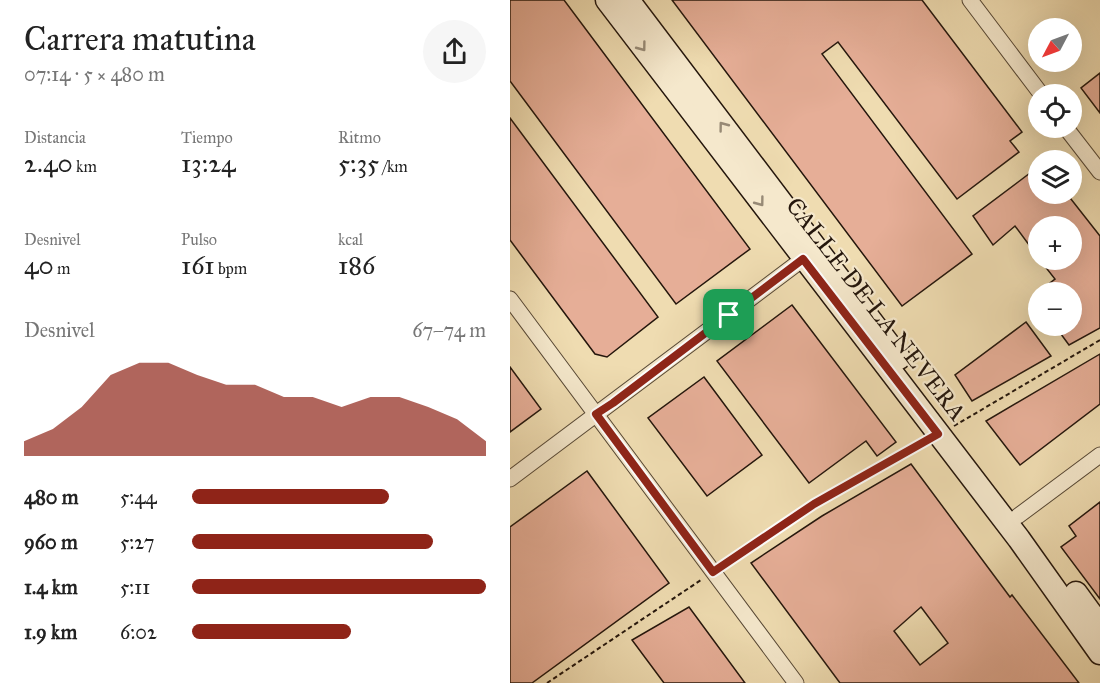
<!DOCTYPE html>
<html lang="es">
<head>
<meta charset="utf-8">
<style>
  body { margin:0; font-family:"IM FELL Great Primer",serif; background:#f6f6f6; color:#222; height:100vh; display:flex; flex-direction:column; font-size:22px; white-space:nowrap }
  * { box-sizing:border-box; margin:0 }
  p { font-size:20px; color:#767676 }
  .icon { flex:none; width:33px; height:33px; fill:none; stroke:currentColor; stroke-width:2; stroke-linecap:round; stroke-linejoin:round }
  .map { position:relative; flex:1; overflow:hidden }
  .sheet { display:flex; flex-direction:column; background:#fff; width:510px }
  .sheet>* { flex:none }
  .needle { width:39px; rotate:229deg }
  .fabs { position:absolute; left:518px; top:18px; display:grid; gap:12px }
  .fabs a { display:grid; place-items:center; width:54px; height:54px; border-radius:50%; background:#fff; box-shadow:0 6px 24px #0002; font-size:30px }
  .pin { position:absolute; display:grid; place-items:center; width:51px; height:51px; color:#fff; margin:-26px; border-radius:12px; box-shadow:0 3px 9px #0006 }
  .round { display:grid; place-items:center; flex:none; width:63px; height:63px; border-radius:32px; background:#f6f6f6 }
  .overview { display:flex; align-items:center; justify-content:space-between; height:102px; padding:0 24px }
  h1 { font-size:33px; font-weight:600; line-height:45px }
  .stats { display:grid; grid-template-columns:repeat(3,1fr); gap:9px; height:102px; padding:6px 24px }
  .stats div { display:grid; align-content:center }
  .stats b { font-size:26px; font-weight:600 }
  .stats small { font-size:16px; font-weight:400 }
  .stats p { font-size:16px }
  .chart { height:168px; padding:12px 24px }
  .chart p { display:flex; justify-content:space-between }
  .chart svg { width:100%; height:108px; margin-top:6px; fill:#8f2418; opacity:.7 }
  ul { padding:0 24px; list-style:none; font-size:20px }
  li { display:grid; grid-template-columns:96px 72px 1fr; align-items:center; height:45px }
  li i { height:15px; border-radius:8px; background:#8f2418 }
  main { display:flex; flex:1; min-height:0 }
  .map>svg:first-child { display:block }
  .building { fill:#e6ae97; stroke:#24160c; stroke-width:1.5; fill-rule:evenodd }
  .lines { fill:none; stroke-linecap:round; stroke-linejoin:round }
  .minor-casing { stroke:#574835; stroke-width:17 }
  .secondary-casing { stroke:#24160c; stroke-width:25 }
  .path { stroke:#24160c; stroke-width:2; stroke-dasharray:4.5 3; stroke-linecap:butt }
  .minor { stroke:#f5e8cc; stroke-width:15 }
  .secondary { stroke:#f5e8cc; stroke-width:22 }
  .oneway { stroke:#978a76 }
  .route-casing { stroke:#fff; stroke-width:12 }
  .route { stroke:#8f2418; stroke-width:8 }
  .labels { text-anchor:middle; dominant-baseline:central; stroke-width:4.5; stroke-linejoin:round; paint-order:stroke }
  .street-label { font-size:24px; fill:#24160c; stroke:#f5e8cc }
</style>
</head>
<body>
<main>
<section class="sheet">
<div class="overview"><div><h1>Carrera matutina</h1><p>07:14 · 5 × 480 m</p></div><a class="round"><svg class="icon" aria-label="share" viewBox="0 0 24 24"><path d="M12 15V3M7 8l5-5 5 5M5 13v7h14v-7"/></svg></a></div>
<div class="stats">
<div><p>Distancia</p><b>2.40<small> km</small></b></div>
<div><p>Tiempo</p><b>13:24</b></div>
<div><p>Ritmo</p><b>5:35<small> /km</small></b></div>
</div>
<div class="stats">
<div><p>Desnivel</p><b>40<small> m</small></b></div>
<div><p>Pulso</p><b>161<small> bpm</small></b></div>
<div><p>kcal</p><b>186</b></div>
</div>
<div class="chart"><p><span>Desnivel</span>67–74 m</p>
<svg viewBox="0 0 160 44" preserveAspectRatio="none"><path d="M0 44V38L10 33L20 24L30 11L40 6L50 6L60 11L70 15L80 15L90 20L100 20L110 24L120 20L130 20L140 24L150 29L160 38V44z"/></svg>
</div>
<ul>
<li><b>480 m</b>5:44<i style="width:67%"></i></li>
<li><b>960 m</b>5:27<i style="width:82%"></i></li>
<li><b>1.4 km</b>5:11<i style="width:100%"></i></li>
<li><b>1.9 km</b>6:02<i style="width:54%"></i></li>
</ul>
</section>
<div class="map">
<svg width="590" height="683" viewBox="0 0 590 683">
  <rect width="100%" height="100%" fill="#efdcb1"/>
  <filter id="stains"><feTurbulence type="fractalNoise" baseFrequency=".00333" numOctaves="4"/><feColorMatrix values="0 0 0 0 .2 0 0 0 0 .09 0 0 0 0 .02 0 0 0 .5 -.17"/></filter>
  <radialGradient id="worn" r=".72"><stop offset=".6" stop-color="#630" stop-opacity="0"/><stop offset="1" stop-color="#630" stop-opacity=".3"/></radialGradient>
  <g class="building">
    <polygon points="0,0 54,0 240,249 166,304 0,81"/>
    <polygon points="162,0 412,0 512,132 500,141 509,152 447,199 328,42 312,54 462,254 392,306"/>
    <polygon points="590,73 590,113 571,88"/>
    <polygon points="0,118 148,317 97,357 85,354 0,240"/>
    <polygon points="528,167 528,194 557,194 590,236 590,328 559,345 545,326 561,326 561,292 528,292 545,279 530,260 561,260 561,226 528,226 528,257 505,226 483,245 463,216"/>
    <polygon points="282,305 386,442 367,456 356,441 299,483 207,361"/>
    <polygon points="516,322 541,356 462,401 445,375"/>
    <polygon points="590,354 590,404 510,465 476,421"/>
    <polygon points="0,367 31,409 0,432"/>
    <polygon points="194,377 252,455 197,496 138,418"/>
    <path d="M401,464L500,597L502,595L569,683H330L241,563L312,516ZM411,607L438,643L410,665L384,631Z"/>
    <polygon points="77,471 159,583 22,683 0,683 0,527"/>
    <polygon points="590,502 590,599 551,547 566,536 559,526"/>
    <polygon points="179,607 235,683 154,683 122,640"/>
  </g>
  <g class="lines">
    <defs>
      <g id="minor">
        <polyline points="460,0 531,94"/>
        <polyline points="556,128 590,172"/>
        <polyline points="0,299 286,683"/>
        <polyline points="0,479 293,259"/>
        <polyline points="508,516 590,455"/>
      </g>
      <g id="secondary">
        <polyline points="97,0 509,539 590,653"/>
        <polyline points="118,0 389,358"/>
        <polyline points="566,593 590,626"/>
      </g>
    </defs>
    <use href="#minor" class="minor-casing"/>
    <use href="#secondary" class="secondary-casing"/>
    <g class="path">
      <polyline points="444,426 590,340"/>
      <polyline points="214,565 304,504 413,443"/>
      <polyline points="37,683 191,580"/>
    </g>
    <use href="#minor" class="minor"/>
    <use href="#secondary" class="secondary"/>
  </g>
  <defs><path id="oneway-chevron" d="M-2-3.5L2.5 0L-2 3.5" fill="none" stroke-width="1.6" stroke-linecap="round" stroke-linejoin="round" transform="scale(1.5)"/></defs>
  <g class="oneway">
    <use href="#oneway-chevron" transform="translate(132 47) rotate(53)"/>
    <use href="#oneway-chevron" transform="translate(213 126) rotate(-127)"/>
    <use href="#oneway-chevron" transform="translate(250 202) rotate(53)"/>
  </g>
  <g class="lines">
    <defs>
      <polygon id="route" points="293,259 428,434 304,504 203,572 86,414 103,403"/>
    </defs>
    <use href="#route" class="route-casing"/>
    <use href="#route" class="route"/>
  </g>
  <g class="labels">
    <g class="street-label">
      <text transform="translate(366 309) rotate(52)">CALLE DE LA NEVERA</text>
    </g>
  </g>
  <rect width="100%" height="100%" filter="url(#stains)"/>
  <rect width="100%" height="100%" fill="url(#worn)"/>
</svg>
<div class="fabs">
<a><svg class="needle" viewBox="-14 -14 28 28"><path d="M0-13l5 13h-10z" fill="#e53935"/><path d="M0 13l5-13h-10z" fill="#767676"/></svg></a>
<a><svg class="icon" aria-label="locate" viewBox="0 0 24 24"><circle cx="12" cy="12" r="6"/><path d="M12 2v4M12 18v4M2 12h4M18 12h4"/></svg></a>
<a><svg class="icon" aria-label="layers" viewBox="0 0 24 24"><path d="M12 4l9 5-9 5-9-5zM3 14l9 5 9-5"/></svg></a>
<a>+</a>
<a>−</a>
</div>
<div class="pin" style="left:219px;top:315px;background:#1e9e55"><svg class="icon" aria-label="arrive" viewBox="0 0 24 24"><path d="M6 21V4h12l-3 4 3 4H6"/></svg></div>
</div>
</main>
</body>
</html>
